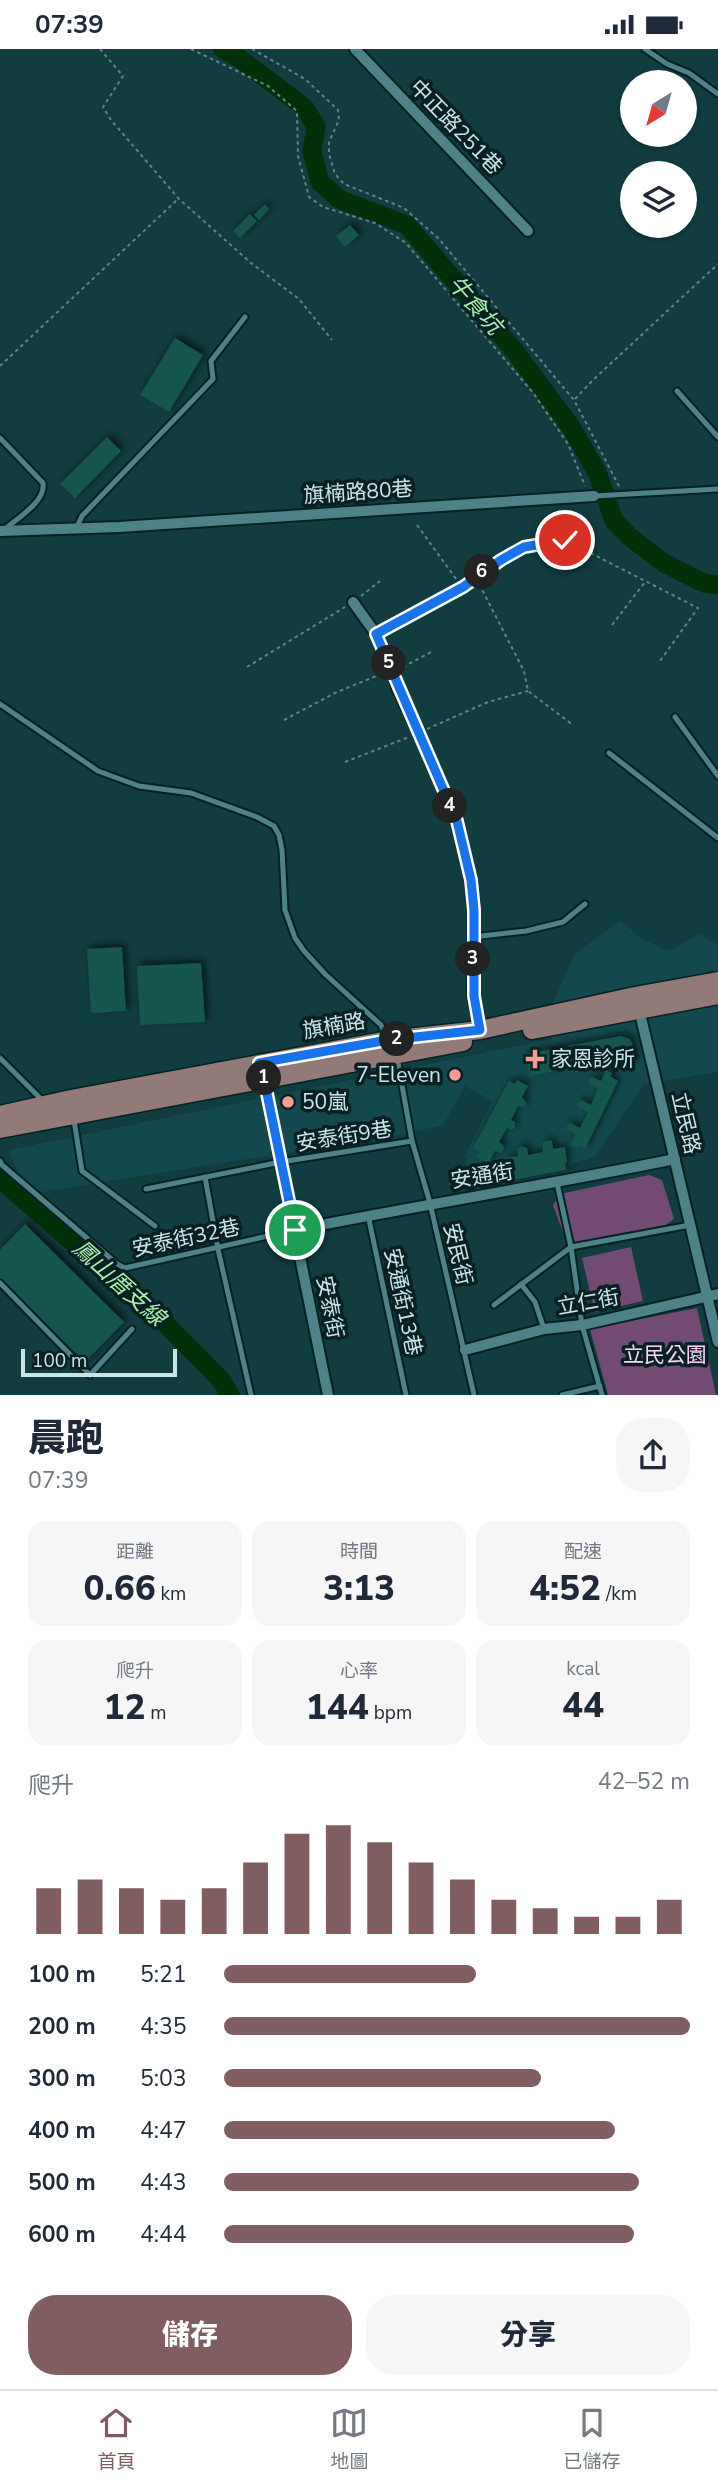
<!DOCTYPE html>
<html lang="zh-TW">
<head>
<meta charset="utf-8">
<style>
  body { margin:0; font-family:"Nunito Sans","Noto Sans TC",sans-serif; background:#f6f6f7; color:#1f2937; height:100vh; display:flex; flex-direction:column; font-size:26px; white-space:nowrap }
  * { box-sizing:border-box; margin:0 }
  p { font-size:23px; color:#747a83 }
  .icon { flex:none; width:38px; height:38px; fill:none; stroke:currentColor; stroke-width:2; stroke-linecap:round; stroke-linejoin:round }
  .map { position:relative; height:1346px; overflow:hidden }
  .panel { display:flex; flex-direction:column; background:#fff; flex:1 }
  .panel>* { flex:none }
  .needle { width:46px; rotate:217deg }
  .fabs { position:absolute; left:620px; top:21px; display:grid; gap:14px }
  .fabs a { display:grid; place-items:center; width:77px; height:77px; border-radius:50%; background:#fff; box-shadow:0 2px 5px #0004; font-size:35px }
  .scale { position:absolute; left:21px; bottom:18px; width:156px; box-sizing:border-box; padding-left:7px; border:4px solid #cae5e8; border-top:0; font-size:19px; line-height:24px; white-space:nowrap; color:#cae5e8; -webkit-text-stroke:5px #092023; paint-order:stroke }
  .pin { position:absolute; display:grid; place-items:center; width:60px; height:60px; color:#fff; margin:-30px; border:4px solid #fff; border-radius:50%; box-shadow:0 2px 7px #0007 }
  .km { position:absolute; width:35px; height:35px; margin:-18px; border-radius:50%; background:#222; color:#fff; font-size:19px; line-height:35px; text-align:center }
  .round { display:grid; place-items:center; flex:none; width:74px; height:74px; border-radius:28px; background:#f6f6f7 }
  .headline { display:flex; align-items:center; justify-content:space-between; height:119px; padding:0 28px }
  h1 { font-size:38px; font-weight:800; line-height:52px }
  .metrics { display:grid; grid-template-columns:repeat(3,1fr); gap:10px; height:119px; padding:7px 28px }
  .metrics div { display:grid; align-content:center; border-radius:18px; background:#f6f6f7; text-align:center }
  .metrics b { font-size:35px; font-weight:800 }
  .metrics small { font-size:19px; font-weight:400 }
  .metrics p { font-size:19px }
  .chart { height:196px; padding:14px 28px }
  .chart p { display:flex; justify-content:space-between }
  .chart svg { width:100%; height:126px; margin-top:7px; stroke:#7f5d61; stroke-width:6 }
  .cta { display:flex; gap:14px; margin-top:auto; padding:14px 28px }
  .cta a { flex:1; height:80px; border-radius:28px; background:#7f5d61; color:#fff; font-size:28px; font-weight:800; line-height:80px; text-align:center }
  .cta a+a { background:#f6f6f7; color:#1f2937 }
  ul { padding:0 28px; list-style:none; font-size:23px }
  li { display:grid; grid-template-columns:112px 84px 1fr; align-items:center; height:52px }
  li i { height:18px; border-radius:9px; background:#7f5d61 }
  .status { display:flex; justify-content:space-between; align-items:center; height:49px; padding:0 35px; background:#fff; direction:ltr }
  .status svg { height:19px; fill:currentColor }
  .dock { display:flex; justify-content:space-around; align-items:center; height:98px; border-top:2px solid #e0e1e3; background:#fff; font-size:19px; color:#747a83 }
  .dock a { display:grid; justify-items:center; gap:4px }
  .dock .active { color:#7f5d61 }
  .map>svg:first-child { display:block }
  .built { fill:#13494e }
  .green { fill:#724b74 }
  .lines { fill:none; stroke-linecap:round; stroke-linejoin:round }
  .river { stroke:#013008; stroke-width:19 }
  .building { fill:#125650; filter:url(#shadow) }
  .service-casing { stroke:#042124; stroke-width:9 }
  .minor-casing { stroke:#042124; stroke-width:14 }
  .primary-casing { stroke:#042124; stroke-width:21 }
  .path { stroke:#618589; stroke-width:2; stroke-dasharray:3.5 3.5; stroke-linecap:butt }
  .service { stroke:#4c8288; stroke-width:5 }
  .minor { stroke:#4c8288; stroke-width:10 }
  .primary { stroke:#927a78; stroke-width:18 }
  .route-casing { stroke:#fff; stroke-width:14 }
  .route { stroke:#1a73e8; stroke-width:9 }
  .poi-dot { fill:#f59c94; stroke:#092023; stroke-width:2.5 }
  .labels { text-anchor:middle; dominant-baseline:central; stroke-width:7; stroke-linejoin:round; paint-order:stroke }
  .street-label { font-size:21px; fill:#cae5e8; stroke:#092023 }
  .poi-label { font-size:21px; fill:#cae5e8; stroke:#092023; text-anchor:start }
  .park-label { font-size:21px; fill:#fad4fb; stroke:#092023 }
  .water-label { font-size:23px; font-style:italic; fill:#a9edab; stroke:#092023 }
</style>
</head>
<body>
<div class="status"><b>07:39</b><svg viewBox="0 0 49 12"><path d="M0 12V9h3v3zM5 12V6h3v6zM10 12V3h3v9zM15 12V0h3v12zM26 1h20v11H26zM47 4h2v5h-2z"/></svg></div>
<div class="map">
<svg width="718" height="1346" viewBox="0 0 718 1346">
  <defs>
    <filter id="shadow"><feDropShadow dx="3.5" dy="-3.5" stdDeviation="3.5" flood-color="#0009"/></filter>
  </defs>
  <rect width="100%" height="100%" fill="#113c40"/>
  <polygon class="built" points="621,871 640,889 669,902 699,885 718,896 718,1023 644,1035 595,1108 475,1143 465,1107 492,1052 465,1037 443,1076 406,1085 28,1145 8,1101 552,990 549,963 574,906"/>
  <g class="green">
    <polygon points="649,1126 662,1131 674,1170 664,1177 578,1195 566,1191 553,1156 560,1145"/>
    <polygon points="631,1198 643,1252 595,1263 582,1209"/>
    <polygon points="697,1259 716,1346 608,1346 590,1280"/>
  </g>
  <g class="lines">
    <g class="river">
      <polyline points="223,0 239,9 304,58 316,77 312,102 320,133 339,150 407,176 514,301 571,378 597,423 614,472 630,488 664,514 704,534 718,536"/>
      <polyline points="0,1130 161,1270 222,1332 230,1346"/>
    </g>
  </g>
  <g class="building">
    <polygon points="265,155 269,160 259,171 254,166"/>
    <polygon points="250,165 257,172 240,189 233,182"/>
    <polygon points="350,176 359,186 345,198 336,187"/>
    <polygon points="175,289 203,306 169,363 140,346"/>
    <polygon points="107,388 121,402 75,449 60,435"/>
    <polygon points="122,898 126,962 91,964 87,900"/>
    <polygon points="201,914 205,973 140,976 137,917"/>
    <polygon points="621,987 630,990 632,994 636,1014 612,1020 610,1011 530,1027 525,1005"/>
    <polygon points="606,1021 612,1024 610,1027 618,1032 585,1100 578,1097 577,1099 570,1096 575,1085 566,1081 567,1077 570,1074 580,1079 588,1063 578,1058 578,1054 581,1051 591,1056 598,1040 588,1035 589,1031 592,1028 601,1032"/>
    <polygon points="517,1031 528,1037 522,1048 527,1055 523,1058 518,1057 511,1071 515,1073 515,1078 512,1081 507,1079 499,1093 503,1096 504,1101 500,1104 495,1102 488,1114 477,1108 480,1103 473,1099 509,1032 515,1035"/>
    <polygon points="549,1091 552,1092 553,1100 565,1098 567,1114 565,1114 566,1121 512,1131 506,1109 518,1107 517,1100 521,1097 527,1099 528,1106 543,1103 542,1094"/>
    <polygon points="25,1175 124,1273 85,1313 0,1229 0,1201"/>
  </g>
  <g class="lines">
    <defs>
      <g id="service">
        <polyline points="645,0 667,15 689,24 718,45"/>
        <polyline points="677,342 718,388"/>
        <path d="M0,389L43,434C46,453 17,469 4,481"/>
        <polyline points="594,447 718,440"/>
        <polyline points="76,480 82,467 213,330 211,312 245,268"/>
        <polyline points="0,655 98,722 139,737 191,744 257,768 274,777 279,786 282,801 285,861 295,889 304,902 325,925 381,976 386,987"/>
        <polyline points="675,668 718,727"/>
        <polyline points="609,704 718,789"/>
        <polyline points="473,888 526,882 563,873 585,855"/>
        <polyline points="397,1008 412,1092 430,1154 474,1346"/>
        <polyline points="0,1009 44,1053"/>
        <polyline points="74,1071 82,1122 155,1177"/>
        <polyline points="0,1112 2,1116 117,1215 125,1219 295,1181"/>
        <polyline points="205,1128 218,1200 251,1346"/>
        <polyline points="557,1134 571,1198 582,1276 602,1346"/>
        <polyline points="146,1140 281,1113 412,1092"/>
        <polyline points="368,1166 406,1346"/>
        <polyline points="0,1234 90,1326 132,1280"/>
        <polyline points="521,1235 535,1253 544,1280"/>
        <polyline points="494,1256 571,1198 690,1176"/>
        <polyline points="562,1346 600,1337"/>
      </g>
      <g id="minor">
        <polyline points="355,0 528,182"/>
        <polyline points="0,482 119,478 594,447"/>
        <polyline points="353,553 376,585 393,621 397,639 419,684 457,772 471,831 474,861 473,947 480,981"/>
        <polyline points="638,956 718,1293"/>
        <polyline points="263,1026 328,1346"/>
        <path d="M295,1181C421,1156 548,1136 675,1110"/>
        <polyline points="465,1301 544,1280 582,1276 718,1245"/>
      </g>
      <g id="primary">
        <polyline points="532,981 718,946"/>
        <polyline points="0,1066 71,1050 388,991 480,981 635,947 718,932"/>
        <polyline points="0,1080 463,993"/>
      </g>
    </defs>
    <use href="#service" class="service-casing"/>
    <use href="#minor" class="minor-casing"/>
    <use href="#primary" class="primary-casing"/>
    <g class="path">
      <polyline points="100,0 123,27 103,58 111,71 179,150 251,214 299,250 332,291"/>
      <polyline points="191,0 268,37 297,62 298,107 309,148 323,158 375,174 406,194 534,345 568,395 585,437"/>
      <polyline points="252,0 305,30 338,61 339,71 329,93 329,105 335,125 344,135 404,159 439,190 574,351 620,439"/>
      <polyline points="0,317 178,150"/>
      <polyline points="575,350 593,331 718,215"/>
      <polyline points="417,476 462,538"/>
      <polyline points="476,529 524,622 528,642 573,676"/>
      <polyline points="361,547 380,532"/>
      <polyline points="612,576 645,533"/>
      <polyline points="386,580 463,538 501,511 524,498 565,491 698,559 660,612"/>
      <polyline points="247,618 345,558"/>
      <polyline points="403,618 433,602"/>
      <polyline points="284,671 337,643 384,624"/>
      <polyline points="427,680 488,653 528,642"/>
      <polyline points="345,713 409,688"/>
    </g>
    <use href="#service" class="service"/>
    <use href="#minor" class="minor"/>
    <use href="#primary" class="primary"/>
  </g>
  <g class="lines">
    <defs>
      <polyline id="route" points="295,1181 264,1030 259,1014 388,991 480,981 474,947 474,861 471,831 457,772 376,585 463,538 501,511 524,498 565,491"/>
    </defs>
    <use href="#route" class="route-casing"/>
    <use href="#route" class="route"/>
  </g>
  <g class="poi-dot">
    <path d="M531.5 999.5h7v7h7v7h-7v7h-7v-7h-7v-7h7z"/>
    <circle cx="455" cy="1026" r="7"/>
    <circle cx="288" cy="1053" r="7"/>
  </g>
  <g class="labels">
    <g class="street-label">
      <text transform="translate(456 78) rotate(46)">中正路251巷</text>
      <text transform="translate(358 443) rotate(-4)">旗楠路80巷</text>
      <text transform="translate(334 977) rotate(-10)">旗楠路</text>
      <text transform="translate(686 1074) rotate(77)">立民路</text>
      <text transform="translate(344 1087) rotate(-9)">安泰街9巷</text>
      <text transform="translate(482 1127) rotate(-9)">安通街</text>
      <text transform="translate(186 1189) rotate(-12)">安泰街32巷</text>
      <text transform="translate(458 1205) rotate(77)">安民街</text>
      <text transform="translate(403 1253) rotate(78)">安通街13巷</text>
      <text transform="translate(588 1253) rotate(-10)">立仁街</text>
      <text transform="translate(330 1258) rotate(79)">安泰街</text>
    </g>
    <g class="poi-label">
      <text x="551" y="1010">家恩診所</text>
      <text x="441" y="1026" text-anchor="end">7-Eleven</text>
      <text x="302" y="1053">50嵐</text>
    </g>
    <g class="park-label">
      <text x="665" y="1306">立民公園</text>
    </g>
    <g class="water-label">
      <text transform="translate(475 256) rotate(49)">牛食坑</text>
      <text transform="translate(119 1234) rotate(42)">鳳山厝支線</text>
    </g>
  </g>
</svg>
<div class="fabs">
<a><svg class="needle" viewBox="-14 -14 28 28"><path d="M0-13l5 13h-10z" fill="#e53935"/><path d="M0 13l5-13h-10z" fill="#747a83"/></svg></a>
<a><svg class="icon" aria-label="layers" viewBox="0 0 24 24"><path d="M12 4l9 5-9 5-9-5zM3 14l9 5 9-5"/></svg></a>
</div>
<div class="scale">100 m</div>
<div class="pin" style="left:295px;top:1181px;background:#1e9e55"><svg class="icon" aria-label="arrive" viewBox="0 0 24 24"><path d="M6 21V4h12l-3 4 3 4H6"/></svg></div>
<div class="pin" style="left:565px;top:491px;background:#d93025"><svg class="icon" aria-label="check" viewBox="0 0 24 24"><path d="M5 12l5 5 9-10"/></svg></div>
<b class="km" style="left:264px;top:1029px">1</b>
<b class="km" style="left:397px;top:990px">2</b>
<b class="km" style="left:473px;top:910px">3</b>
<b class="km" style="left:450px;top:757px">4</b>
<b class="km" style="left:389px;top:614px">5</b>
<b class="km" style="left:482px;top:523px">6</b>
</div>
<section class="panel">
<div class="headline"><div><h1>晨跑</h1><p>07:39</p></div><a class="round"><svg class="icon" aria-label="share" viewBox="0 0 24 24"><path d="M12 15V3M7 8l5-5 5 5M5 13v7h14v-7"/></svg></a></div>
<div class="metrics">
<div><p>距離</p><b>0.66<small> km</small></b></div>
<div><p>時間</p><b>3:13</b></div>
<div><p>配速</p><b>4:52<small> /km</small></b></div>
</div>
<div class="metrics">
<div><p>爬升</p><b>12<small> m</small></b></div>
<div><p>心率</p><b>144<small> bpm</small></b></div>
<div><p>kcal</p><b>44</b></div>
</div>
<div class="chart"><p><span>爬升</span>42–52 m</p>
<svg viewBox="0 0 160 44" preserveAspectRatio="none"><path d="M5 44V28M15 44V25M25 44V28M35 44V32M45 44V28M55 44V19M65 44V9M75 44V6M85 44V12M95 44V19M105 44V25M115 44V32M125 44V35M135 44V38M145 44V38M155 44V32"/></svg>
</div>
<ul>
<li><b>100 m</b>5:21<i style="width:54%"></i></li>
<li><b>200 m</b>4:35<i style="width:100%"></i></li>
<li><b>300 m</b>5:03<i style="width:68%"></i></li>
<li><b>400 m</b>4:47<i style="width:84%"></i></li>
<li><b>500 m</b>4:43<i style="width:89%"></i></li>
<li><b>600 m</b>4:44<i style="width:88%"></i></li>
</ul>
<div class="cta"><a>儲存</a><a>分享</a></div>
</section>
<nav class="dock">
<a class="active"><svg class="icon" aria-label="home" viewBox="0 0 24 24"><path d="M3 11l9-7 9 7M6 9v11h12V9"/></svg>首頁</a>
<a><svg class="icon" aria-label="map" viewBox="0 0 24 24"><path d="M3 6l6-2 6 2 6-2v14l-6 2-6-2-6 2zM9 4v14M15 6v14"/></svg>地圖</a>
<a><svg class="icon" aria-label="saved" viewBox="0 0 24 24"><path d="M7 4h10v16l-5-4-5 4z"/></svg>已儲存</a>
</nav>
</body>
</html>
